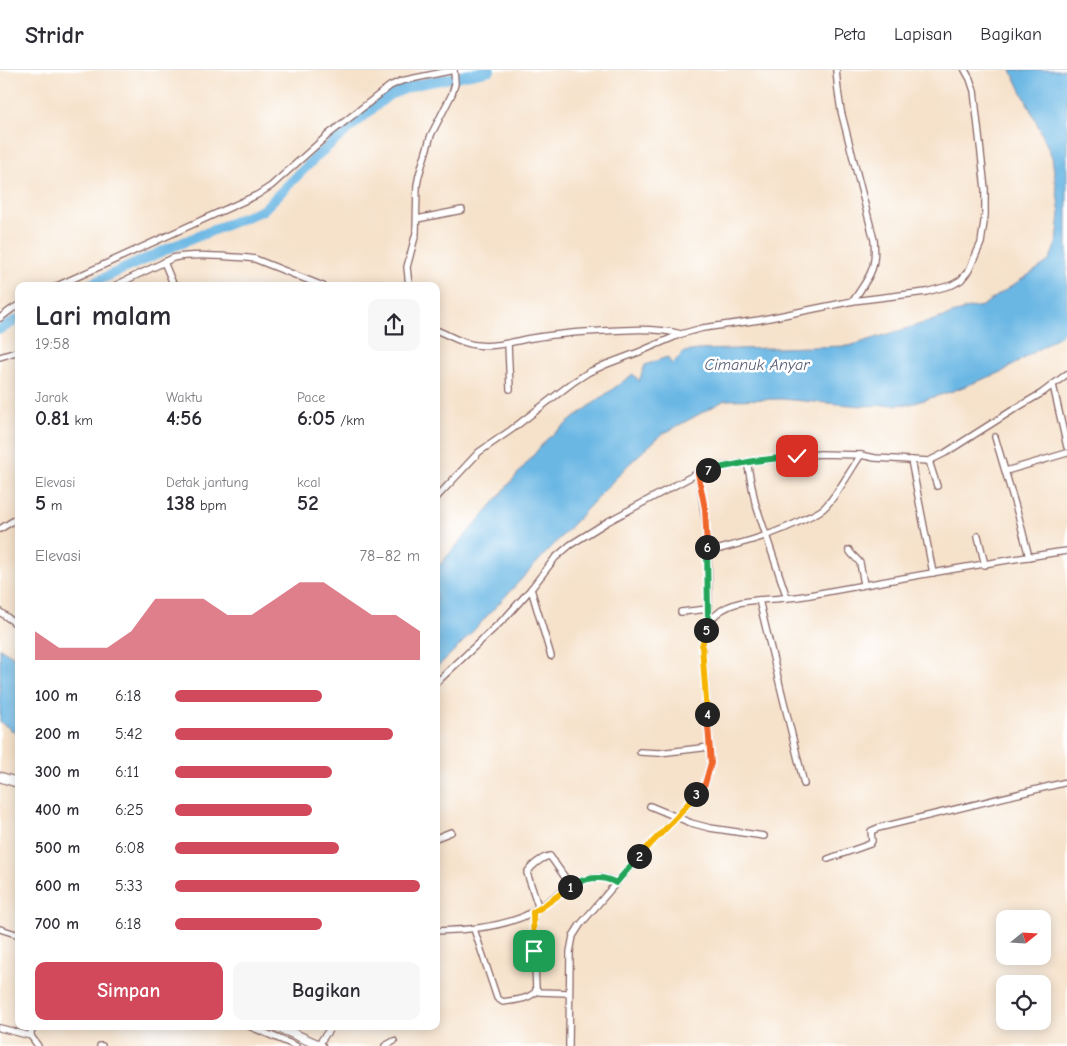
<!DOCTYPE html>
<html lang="id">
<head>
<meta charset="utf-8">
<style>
  body { margin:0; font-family:"Comic Neue",sans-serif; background:#f7f7f7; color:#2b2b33; height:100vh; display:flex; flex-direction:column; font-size:19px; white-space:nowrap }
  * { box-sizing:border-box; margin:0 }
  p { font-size:16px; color:#7c7c81 }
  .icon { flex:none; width:28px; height:28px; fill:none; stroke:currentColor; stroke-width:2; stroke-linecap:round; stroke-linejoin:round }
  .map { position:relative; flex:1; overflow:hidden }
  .side { position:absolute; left:15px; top:212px; width:425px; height:748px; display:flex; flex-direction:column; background:#fff; border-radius:10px; box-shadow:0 2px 12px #0003 }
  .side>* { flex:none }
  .needle { width:32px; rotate:72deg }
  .buttons { position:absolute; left:996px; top:840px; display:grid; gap:10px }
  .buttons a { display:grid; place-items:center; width:55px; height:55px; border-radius:10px; background:#fff; box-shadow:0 2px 12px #0003; font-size:25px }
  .pin { position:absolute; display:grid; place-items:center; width:42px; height:42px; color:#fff; margin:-21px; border-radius:10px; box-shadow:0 2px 8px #0006 }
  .km { position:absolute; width:25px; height:25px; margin:-12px; border-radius:50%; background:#222; color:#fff; font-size:14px; line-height:25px; text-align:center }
  .round { display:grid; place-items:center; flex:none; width:52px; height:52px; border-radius:10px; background:#f7f7f7 }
  .overview { display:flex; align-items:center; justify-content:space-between; height:85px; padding:0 20px }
  h1 { font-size:28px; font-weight:600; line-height:38px }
  .metrics { display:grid; grid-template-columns:repeat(3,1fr); gap:8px; height:85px; padding:5px 20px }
  .metrics div { display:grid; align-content:center }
  .metrics b { font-size:21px; font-weight:600 }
  .metrics small { font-size:14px; font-weight:400 }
  .metrics p { font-size:14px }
  .chart { height:140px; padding:10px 20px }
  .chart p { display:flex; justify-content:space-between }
  .chart svg { width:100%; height:90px; margin-top:5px; fill:#d1495b; opacity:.7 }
  .action { display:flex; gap:10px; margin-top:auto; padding:10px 20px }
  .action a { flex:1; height:58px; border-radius:10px; background:#d1495b; color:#fff; font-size:20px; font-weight:600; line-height:58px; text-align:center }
  .action a+a { background:#f7f7f7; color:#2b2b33 }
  ul { padding:0 20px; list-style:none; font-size:16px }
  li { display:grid; grid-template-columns:80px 60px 1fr; align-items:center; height:38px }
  li i { height:12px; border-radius:6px; background:#d1495b }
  header { display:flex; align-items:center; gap:30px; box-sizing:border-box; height:70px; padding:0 25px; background:#fff; border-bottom:1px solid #e1e1e2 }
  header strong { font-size:24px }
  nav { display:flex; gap:28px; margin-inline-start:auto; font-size:18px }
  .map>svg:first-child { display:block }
  .water { fill:#6bb7e4; stroke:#5a6b88 }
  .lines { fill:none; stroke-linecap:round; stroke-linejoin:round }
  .river { stroke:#6bb7e4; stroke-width:10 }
  .minor-casing { stroke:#866363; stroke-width:8 }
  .highway-casing { stroke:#866363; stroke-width:11 }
  .minor { stroke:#fff; stroke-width:5.5 }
  .highway { stroke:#fff; stroke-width:9 }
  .split-1-casing { stroke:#fff; stroke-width:10 }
  .split-2-casing { stroke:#fff; stroke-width:10 }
  .split-3-casing { stroke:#fff; stroke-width:10 }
  .split-4-casing { stroke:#fff; stroke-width:10 }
  .split-5-casing { stroke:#fff; stroke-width:10 }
  .split-6-casing { stroke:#fff; stroke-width:10 }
  .split-7-casing { stroke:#fff; stroke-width:10 }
  .split-8-casing { stroke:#fff; stroke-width:10 }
  .split-1 { stroke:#f5b400; stroke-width:6 }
  .split-2 { stroke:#22a559; stroke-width:6 }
  .split-3 { stroke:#f5b400; stroke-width:6 }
  .split-4 { stroke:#f0652b; stroke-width:6 }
  .split-5 { stroke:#f5b400; stroke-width:6 }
  .split-6 { stroke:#22a559; stroke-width:6 }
  .split-7 { stroke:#f0652b; stroke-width:6 }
  .split-8 { stroke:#22a559; stroke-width:6 }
  .labels { text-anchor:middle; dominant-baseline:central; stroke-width:5; stroke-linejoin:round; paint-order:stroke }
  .water-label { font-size:16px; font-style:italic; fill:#575c75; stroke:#fff }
</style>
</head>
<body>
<header>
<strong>Stridr</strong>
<nav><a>Peta</a><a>Lapisan</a><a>Bagikan</a></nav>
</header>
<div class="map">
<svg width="1067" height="976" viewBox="0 0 1067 976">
  <rect width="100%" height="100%" fill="#fff"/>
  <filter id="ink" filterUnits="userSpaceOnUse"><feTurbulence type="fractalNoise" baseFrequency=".02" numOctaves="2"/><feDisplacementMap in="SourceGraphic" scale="10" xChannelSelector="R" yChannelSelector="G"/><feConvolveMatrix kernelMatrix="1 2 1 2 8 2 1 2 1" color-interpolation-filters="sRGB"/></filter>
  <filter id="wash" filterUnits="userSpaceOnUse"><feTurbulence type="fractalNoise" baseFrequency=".0096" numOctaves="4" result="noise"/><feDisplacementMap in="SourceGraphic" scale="20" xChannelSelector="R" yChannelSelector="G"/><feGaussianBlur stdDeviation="1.12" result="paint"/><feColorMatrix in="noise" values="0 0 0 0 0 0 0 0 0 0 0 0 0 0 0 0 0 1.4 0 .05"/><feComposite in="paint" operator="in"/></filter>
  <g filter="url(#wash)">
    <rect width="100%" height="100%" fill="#f6e2cb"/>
    <g class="water">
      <polygon points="1011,0 1067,0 1067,258 1058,267 1002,302 950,322 911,334 862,336 781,329 725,330 661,365 628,395 461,574 436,598 436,499 490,437 546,370 575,347 633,304 639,311 645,295 667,287 672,294 684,282 698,280 849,276 944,247 965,239 982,236 1049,191 1057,171 1060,144 1052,87 1037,53"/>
      <polygon points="0,578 19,590 19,665 0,652"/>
    </g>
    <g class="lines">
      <g class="river">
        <polyline points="86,216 174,176 263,140 319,84 389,25 415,15 490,0"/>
        <polyline points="0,259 19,249"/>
      </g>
    </g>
  </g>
  <g filter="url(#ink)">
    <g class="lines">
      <defs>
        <g id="minor">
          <path d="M836,0L838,21L841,41L874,170C877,200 869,207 853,231"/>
          <polyline points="417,149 462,140"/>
          <polyline points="164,192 174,216"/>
          <polyline points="57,216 257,125 271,116 329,64 390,16 401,11 454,0"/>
          <path d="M114,216L173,188C195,183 226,187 248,188L255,189L323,216"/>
          <polyline points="409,216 407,197 416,163 417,115 419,105 431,65 452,24 455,14 454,0"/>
          <polyline points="0,248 12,239 19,235"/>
          <path d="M436,260C449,265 462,274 476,275C496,278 513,271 532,268C563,263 593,261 624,260C643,259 662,259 681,264"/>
          <polyline points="508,274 510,319"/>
          <polyline points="0,287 19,281"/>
          <polyline points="1053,315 1067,377"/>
          <polyline points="995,367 1019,448 1029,487"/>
          <polyline points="911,390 933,503"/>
          <polyline points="929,391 937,416"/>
          <polyline points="747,392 755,432 787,528"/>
          <polyline points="1006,401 1067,383"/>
          <polyline points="698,403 714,398 755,391 820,384 861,385 875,388 929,391 945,383 1013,340 1042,323 1067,304"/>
          <polyline points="436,428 479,382 511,360 572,313 589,302 607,294 639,282 681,264 703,258 759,250 853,231 926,222 952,215 961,210 969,200 981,173 985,145 985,119 974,21 970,9 965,0"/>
          <polyline points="0,459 13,451 19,445"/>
          <polyline points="978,466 985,495"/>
          <path d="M849,480C852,486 857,488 860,493L864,514"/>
          <path d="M708,482C742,473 775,465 806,448C813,445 821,442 826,436C840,421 849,402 861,385"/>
          <polyline points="531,519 551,586"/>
          <polyline points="759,530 804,714"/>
          <polyline points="0,542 19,556"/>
          <polyline points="681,542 708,539"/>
          <path d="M436,613L507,546L531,519L555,488L570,475L607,452L698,403C707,450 710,498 708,545L710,550"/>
          <polyline points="640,682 659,683 710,677"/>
          <polyline points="650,736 691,753 710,758 764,766"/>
          <polyline points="436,768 451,762"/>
          <polyline points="828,789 870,774 872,771 871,761 878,758 1067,712"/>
          <path d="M539,839L527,803C531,796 542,787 550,786L571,816"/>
          <polyline points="533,842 536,919 539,922 569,923"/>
          <polyline points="0,859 19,865"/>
          <path d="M474,859L497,928L503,932C515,930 529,930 537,920"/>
          <path d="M436,861C465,860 493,858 520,848C550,837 583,792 617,813"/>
          <polyline points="34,956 31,962 31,966 38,976"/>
          <polyline points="249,956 296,976"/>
          <polyline points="0,958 31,966"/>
          <polyline points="318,975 332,956"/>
          <polyline points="100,976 102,976"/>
          <polyline points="385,976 394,971"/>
          <path d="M569,976L570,882L573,866L580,855L642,783L677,747L705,714L711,693L702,576C705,555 713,541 735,534C751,529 768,530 784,528C794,528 805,526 815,524C898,509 983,493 1067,481"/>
        </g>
        <g id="highway">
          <polyline points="0,707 19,713"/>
          <polyline points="276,956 321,976"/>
        </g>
      </defs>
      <use href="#minor" class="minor-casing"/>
      <use href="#highway" class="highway-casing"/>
      <use href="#minor" class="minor"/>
      <use href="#highway" class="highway"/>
    </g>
  </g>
  <g class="lines" filter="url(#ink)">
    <defs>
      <polyline id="split-1" points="534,881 533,842 539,839 570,817"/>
      <path id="split-2" d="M570,817C583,808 602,804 616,813L639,786"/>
      <polyline id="split-3" points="639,786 677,747 696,724"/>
      <polyline id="split-4" points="696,724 705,714 711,693 707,644"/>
      <polyline id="split-5" points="706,560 702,576 707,644"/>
      <polyline id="split-6" points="706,560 710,550 708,545 707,477"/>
      <polyline id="split-7" points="707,477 705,439 698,403 708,400"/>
      <polyline id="split-8" points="708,400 754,391 797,386"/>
    </defs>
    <use href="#split-1" class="split-1-casing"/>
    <use href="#split-2" class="split-2-casing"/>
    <use href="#split-3" class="split-3-casing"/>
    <use href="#split-4" class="split-4-casing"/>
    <use href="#split-5" class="split-5-casing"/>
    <use href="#split-6" class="split-6-casing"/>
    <use href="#split-7" class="split-7-casing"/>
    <use href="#split-8" class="split-8-casing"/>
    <use href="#split-1" class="split-1"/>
    <use href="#split-2" class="split-2"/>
    <use href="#split-3" class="split-3"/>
    <use href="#split-4" class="split-4"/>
    <use href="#split-5" class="split-5"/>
    <use href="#split-6" class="split-6"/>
    <use href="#split-7" class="split-7"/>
    <use href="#split-8" class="split-8"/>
  </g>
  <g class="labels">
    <g class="water-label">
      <text x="757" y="295">Cimanuk Anyar</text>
    </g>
  </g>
</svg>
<div class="buttons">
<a><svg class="needle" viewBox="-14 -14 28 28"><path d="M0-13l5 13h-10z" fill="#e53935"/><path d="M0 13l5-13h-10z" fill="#7c7c81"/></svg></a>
<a><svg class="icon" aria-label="locate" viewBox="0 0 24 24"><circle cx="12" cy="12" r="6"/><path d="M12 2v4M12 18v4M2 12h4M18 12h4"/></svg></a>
</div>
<div class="pin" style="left:534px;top:881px;background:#1e9e55"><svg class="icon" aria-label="arrive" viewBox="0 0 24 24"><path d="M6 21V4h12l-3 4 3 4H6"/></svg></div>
<div class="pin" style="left:797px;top:386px;background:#d93025"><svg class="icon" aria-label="check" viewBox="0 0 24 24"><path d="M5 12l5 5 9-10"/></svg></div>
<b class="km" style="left:570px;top:817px">1</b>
<b class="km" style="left:639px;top:786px">2</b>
<b class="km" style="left:696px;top:724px">3</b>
<b class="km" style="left:707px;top:644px">4</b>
<b class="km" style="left:706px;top:560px">5</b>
<b class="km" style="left:707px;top:477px">6</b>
<b class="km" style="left:708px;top:400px">7</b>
<section class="side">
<div class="overview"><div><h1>Lari malam</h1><p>19:58</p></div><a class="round"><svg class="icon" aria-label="share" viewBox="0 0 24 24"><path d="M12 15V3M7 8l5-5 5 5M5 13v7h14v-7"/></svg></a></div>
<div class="metrics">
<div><p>Jarak</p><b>0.81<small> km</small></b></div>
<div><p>Waktu</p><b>4:56</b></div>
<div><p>Pace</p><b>6:05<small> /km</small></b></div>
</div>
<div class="metrics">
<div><p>Elevasi</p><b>5<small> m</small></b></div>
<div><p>Detak jantung</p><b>138<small> bpm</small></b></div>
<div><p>kcal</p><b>52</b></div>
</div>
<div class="chart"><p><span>Elevasi</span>78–82 m</p>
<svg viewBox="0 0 160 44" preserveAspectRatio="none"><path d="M0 44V30L10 38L20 38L30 38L40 30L50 14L60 14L70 14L80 22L90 22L100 14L110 6L120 6L130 14L140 22L150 22L160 30V44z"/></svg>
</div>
<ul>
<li><b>100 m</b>6:18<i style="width:60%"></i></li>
<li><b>200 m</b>5:42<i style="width:89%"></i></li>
<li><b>300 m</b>6:11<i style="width:64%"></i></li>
<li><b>400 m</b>6:25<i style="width:56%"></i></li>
<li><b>500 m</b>6:08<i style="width:67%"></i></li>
<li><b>600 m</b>5:33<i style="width:100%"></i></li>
<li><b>700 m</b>6:18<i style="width:60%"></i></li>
</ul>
<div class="action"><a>Simpan</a><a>Bagikan</a></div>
</section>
</div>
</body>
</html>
